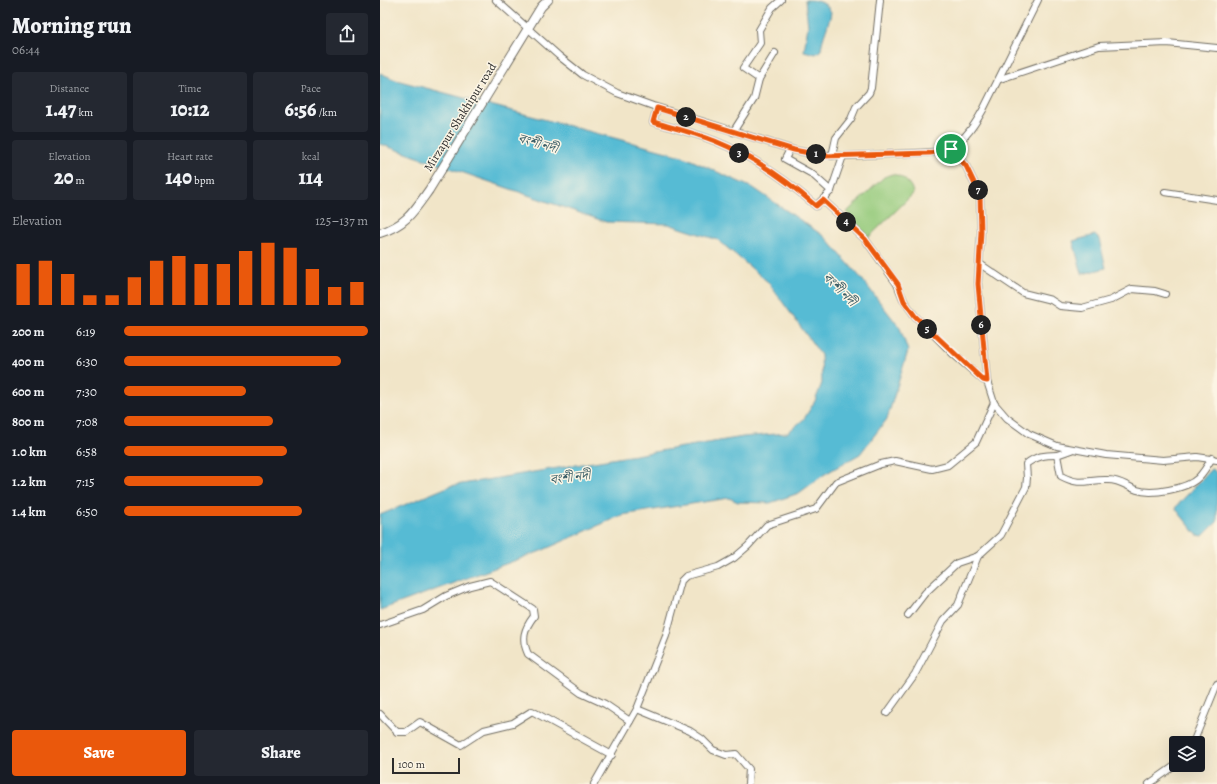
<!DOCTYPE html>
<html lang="en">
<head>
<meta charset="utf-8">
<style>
  body { margin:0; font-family:Alegreya,"Noto Serif Bengali",serif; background:#242831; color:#f1f3f6; height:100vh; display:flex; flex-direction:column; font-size:15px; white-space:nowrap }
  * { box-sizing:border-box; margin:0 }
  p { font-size:13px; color:#9ea1a6 }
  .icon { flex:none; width:22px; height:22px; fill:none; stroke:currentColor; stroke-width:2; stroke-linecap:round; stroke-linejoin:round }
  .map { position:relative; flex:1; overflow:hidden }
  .side { display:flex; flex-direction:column; background:#171b24; width:380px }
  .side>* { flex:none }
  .tools { position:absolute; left:789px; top:736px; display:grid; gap:8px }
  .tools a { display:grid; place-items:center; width:36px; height:36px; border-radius:4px; background:#171b24; box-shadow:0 4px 16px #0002; font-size:20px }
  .scale { position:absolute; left:12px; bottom:10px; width:68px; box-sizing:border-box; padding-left:4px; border:2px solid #2b2b2b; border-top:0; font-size:11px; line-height:14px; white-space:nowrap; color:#2b2b2b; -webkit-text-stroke:3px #fcf5e5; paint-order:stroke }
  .pin { position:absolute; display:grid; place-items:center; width:34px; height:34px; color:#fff; margin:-17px; border:2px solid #fff; border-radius:50%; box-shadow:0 1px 4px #0007 }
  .km { position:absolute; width:20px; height:20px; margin:-10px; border-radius:50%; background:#222; color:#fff; font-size:11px; line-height:20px; text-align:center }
  .round { display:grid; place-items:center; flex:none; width:42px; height:42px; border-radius:4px; background:#242831 }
  .head { display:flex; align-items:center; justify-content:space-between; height:68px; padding:0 12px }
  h1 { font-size:22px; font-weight:800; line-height:30px }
  .stats { display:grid; grid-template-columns:repeat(3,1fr); gap:6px; height:68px; padding:4px 12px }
  .stats div { display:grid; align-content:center; border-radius:4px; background:#242831; text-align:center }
  .stats b { font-size:20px; font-weight:800 }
  .stats small { font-size:11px; font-weight:400 }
  .stats p { font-size:11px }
  .chart { height:112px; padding:8px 12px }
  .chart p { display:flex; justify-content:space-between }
  .chart svg { width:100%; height:72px; margin-top:4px; stroke:#ea580c; stroke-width:6 }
  .action { display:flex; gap:8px; margin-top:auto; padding:8px 12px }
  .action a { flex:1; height:46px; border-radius:4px; background:#ea580c; color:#fff; font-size:16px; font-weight:800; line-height:46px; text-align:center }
  .action a+a { background:#242831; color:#f1f3f6 }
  ul { padding:0 12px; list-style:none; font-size:13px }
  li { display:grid; grid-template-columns:64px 48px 1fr; align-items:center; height:30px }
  li i { height:10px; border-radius:5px; background:#ea580c }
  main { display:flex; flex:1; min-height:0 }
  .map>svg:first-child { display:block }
  .green { fill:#96cb7d; stroke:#607b54 }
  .water { fill:#56bbd4; stroke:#407380 }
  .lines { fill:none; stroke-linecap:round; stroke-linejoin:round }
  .minor-casing { stroke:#706c62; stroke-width:8 }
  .major-casing { stroke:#706c62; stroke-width:10 }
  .minor { stroke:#fff; stroke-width:6 }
  .major { stroke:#fff; stroke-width:8 }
  .route-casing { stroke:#fff; stroke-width:8 }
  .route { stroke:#ea580c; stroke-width:5 }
  .labels { text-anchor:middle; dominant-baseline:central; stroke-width:3; stroke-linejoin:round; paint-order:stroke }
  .street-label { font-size:12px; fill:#2b2b2b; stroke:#fcf5e5 }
  .water-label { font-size:13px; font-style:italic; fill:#3a5d66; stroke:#fcf5e5 }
</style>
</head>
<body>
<main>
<section class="side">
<div class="head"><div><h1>Morning run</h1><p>06:44</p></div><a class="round"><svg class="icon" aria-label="share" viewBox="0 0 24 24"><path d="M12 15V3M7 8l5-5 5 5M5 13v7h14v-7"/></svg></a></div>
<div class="stats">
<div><p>Distance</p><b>1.47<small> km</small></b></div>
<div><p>Time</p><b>10:12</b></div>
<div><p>Pace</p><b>6:56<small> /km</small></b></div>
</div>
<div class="stats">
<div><p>Elevation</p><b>20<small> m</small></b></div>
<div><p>Heart rate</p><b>140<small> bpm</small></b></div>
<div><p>kcal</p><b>114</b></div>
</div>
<div class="chart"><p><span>Elevation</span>125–137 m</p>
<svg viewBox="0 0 160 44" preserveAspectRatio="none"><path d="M5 44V19M15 44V17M25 44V25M35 44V38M45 44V38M55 44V27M65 44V17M75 44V14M85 44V19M95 44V19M105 44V11M115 44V6M125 44V9M135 44V22M145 44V33M155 44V30"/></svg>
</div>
<ul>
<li><b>200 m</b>6:19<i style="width:100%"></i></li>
<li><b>400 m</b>6:30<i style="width:89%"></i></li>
<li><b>600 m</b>7:30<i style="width:50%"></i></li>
<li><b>800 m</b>7:08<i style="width:61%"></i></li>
<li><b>1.0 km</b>6:58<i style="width:67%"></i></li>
<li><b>1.2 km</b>7:15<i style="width:57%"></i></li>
<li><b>1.4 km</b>6:50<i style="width:73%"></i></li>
</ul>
<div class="action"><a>Save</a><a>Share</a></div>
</section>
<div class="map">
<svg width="837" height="784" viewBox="0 0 837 784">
  <rect width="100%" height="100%" fill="#fcf5e5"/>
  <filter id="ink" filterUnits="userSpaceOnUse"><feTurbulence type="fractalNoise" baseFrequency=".025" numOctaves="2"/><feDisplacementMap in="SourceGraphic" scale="8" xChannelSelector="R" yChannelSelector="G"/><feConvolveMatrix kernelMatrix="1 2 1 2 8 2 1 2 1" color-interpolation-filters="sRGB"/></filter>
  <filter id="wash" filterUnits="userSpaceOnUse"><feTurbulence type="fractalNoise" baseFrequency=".012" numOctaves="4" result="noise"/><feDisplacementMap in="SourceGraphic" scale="16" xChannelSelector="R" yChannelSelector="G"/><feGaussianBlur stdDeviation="0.9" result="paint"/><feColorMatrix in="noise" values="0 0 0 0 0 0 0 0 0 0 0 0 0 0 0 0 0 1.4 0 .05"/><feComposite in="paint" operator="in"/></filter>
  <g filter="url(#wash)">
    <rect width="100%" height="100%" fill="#f1e5c8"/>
    <path class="green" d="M512,174C521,175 533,184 533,194L488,238L467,212L504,177Z"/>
    <g class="water">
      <path d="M425,0C437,0 445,1 451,12C449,26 442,37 441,50L436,54L424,51L428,26Z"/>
      <polygon points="0,73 16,80 302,156 375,189 445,237 481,278 520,328 528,351 507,419 480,454 445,474 419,493 390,503 358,502 349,498 242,515 161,551 0,610 0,515 70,486 363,437 407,433 424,419 435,401 442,383 441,355 388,282 338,240 288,224 226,222 0,144"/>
      <polygon points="715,235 719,239 726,268 702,274 693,241"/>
      <polygon points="831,469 834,470 837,474 837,522 823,536 817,535 795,508"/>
    </g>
  </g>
  <g filter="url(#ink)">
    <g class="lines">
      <defs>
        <g id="minor">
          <path d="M116,0L179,56L203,75L237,93L273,106L414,150L434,154L463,156L560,152C581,146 593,128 603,110L658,0"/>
          <polyline points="379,79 363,68 380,43 379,30 392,8 401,0"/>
          <polyline points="620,79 719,46 787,43 837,48"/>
          <path d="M277,108L273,122C294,128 315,133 335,141C372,156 407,180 436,206L451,191"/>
          <polyline points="353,132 374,99 379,79 395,53"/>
          <polyline points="410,149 405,159 432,174 451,191 463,156"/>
          <polyline points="571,149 586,166 600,195 601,232 598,283 607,381 614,403 627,418 649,434 677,446 726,455 783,460 817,457 837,460"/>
          <polyline points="452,156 456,138 471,119 476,107 489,93 491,88 500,0"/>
          <polyline points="785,192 837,200"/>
          <polyline points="443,200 485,239 517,284 524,301 535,316 572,353 603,380 607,381"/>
          <polyline points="600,264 643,293 671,300 680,306 702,308 731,300 752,289 775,291 785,294"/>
          <path d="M691,450L677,455L681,476C702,487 708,479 728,480C740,480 746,486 757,490C771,495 807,489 818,478C823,473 828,465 832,458"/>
          <path d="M528,615L545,593L577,563L598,556L621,535L646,487L647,478L646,464C656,456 665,455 677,455"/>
          <path d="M0,625L43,610L66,596L90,586L110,581L153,609L154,616C144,629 141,639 148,654L201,693L225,704L250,721"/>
          <polyline points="257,709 310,731 322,739 333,750 346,755 356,754 369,769 368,784"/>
          <polyline points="507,713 535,674 563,621 578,605 598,556"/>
          <polyline points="0,714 17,732 26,732 40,722 81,745 104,730 133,723 152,711 232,755"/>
          <polyline points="813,743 837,684"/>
          <polyline points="214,784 257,709 286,636 301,581 306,576 338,567 354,558 368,546 387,525 436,509 456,482 501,464 515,461 552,469 568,465 596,442 614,403"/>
          <polyline points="769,784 796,765"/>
        </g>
        <path id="major" d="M0,233C26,225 34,211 49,190L161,7L168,0"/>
      </defs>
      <use href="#minor" class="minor-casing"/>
      <use href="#major" class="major-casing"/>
      <use href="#minor" class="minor"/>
      <use href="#major" class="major"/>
    </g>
  </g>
  <g class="lines" filter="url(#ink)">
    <defs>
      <path id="route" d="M277,108L414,150L444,156L550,153L571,149L586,166L600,195L601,232L598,284L607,381L603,380L535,316L524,301L518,284L485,239L443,200L436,206C407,180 372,156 335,141C315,133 294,128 273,122Z"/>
    </defs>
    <use href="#route" class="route-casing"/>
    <use href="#route" class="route"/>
  </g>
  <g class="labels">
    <g class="street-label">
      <text transform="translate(80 117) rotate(-58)">Mirzapur Shakhipur road</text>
    </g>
    <g class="water-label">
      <text transform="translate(158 143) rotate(16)">বংশী নদী</text>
      <text transform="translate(460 289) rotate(45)">বংশী নদী</text>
      <text transform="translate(190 477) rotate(-7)">বংশী নদী</text>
    </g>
  </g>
</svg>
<div class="tools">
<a><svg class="icon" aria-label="layers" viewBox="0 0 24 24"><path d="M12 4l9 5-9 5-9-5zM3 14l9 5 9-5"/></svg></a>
</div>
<div class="scale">100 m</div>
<div class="pin" style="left:571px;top:149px;background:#1e9e55"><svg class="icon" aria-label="arrive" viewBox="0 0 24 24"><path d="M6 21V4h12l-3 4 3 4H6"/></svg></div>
<b class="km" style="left:436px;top:154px">1</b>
<b class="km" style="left:306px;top:117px">2</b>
<b class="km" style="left:359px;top:153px">3</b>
<b class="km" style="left:466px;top:222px">4</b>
<b class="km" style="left:547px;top:329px">5</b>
<b class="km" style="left:601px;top:325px">6</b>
<b class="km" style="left:598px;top:190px">7</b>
</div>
</main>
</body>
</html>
